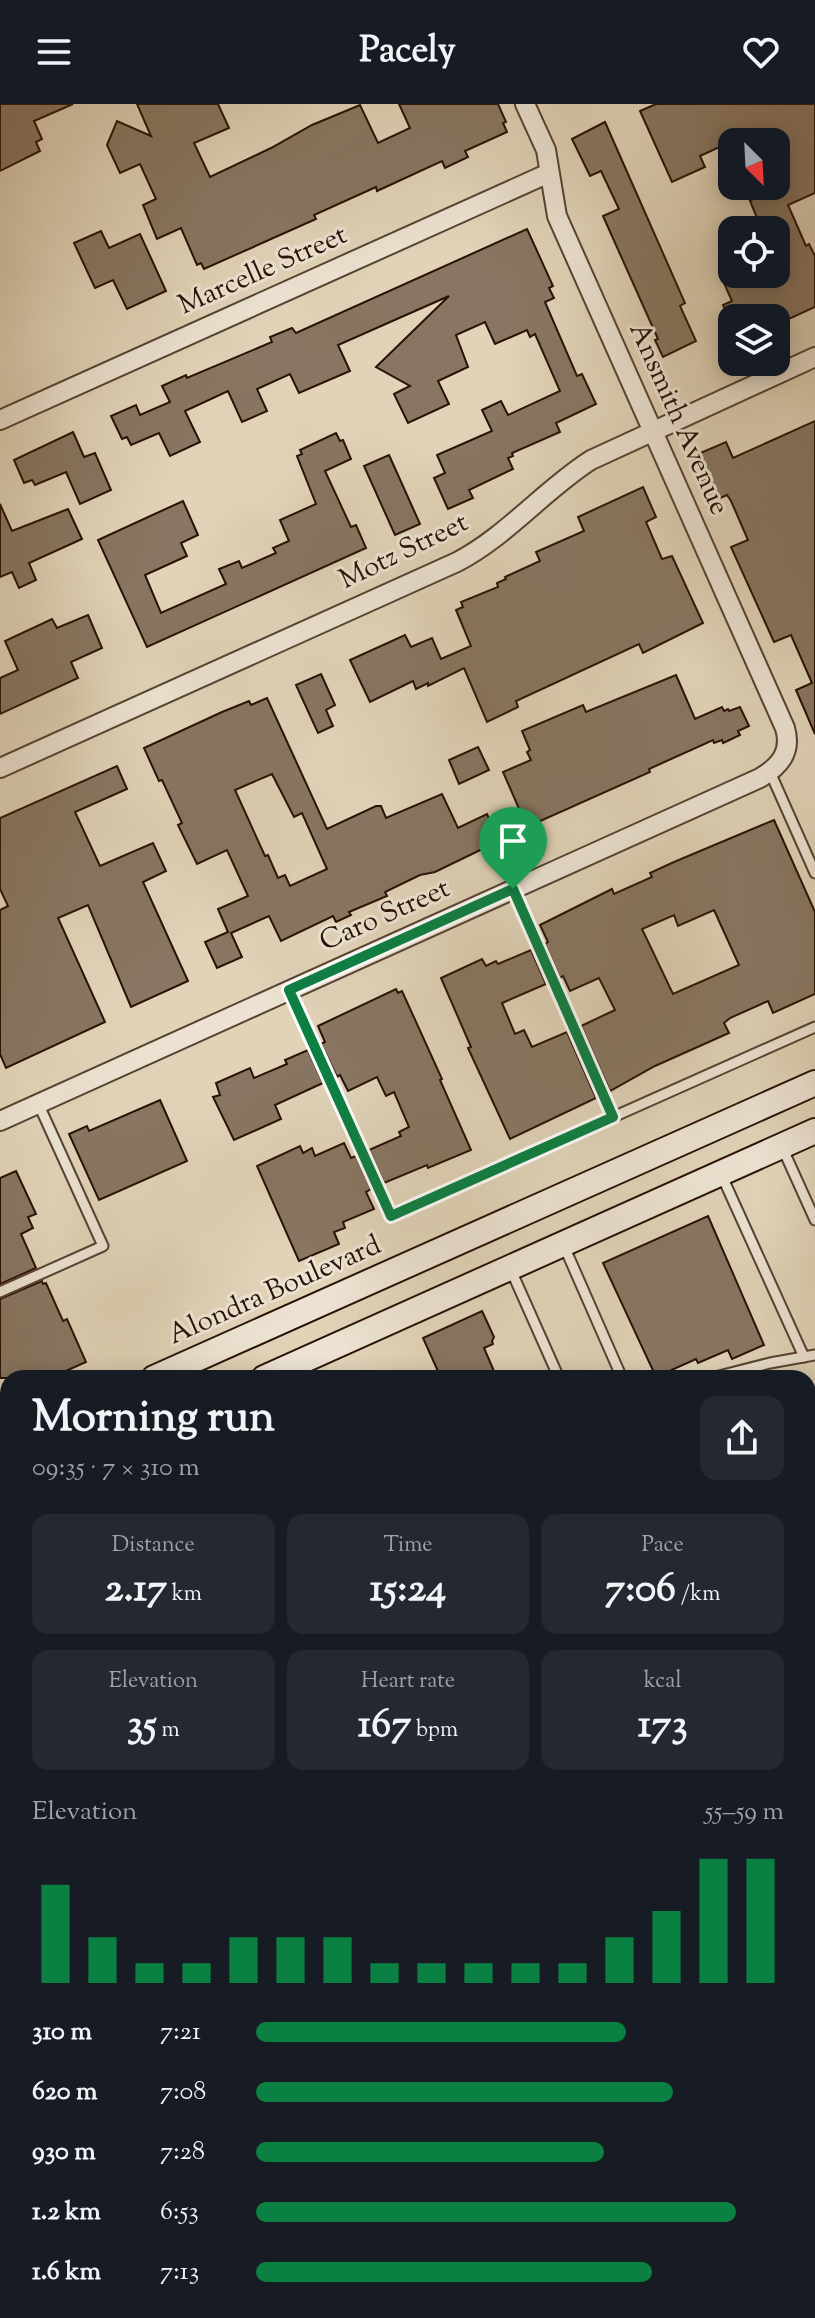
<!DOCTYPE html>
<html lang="en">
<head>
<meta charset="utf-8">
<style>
  body { margin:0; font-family:"Sorts Mill Goudy",serif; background:#242831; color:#f1f3f6; height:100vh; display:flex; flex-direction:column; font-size:30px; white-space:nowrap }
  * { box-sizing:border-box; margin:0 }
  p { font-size:26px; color:#9ea1a6 }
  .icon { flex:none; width:44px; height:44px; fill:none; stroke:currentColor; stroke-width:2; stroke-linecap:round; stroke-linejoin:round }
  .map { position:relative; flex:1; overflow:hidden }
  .sheet { position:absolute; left:0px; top:1266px; width:816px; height:948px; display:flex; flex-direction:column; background:#171b24; border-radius:24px 24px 0 0; box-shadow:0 4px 20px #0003 }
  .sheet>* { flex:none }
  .needle { width:52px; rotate:156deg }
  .controls { position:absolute; left:718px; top:24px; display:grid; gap:16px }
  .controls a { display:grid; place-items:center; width:72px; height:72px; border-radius:16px; background:#171b24; box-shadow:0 4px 20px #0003; font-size:40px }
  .pin { position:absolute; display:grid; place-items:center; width:68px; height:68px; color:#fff; margin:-82px -34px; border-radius:50% 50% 50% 0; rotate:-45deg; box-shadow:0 0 8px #0007 }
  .pin .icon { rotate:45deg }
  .round { display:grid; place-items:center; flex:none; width:84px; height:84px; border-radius:16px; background:#242831 }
  .headline { display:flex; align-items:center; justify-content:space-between; height:136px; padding:0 32px }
  h1 { font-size:44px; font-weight:700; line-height:60px }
  .stats { display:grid; grid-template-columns:repeat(3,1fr); gap:12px; height:136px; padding:8px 32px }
  .stats div { display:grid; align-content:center; border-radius:16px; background:#242831; text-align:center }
  .stats b { font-size:40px; font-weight:700 }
  .stats small { font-size:22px; font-weight:400 }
  .stats p { font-size:22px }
  .chart { height:224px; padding:16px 32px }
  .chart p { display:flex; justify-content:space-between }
  .chart svg { width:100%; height:144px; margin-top:8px; stroke:#0b8043; stroke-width:6 }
  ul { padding:0 32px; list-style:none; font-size:26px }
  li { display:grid; grid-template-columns:128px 96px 1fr; align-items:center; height:60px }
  li i { height:20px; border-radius:10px; background:#0b8043 }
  header { display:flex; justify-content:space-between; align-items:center; height:104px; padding:0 32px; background:#171b24; font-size:36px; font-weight:700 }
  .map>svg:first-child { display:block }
  .building { fill:#887662; stroke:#291105; stroke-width:2; fill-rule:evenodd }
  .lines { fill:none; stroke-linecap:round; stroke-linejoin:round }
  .service-casing { stroke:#574232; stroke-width:13 }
  .minor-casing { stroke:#574232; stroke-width:22 }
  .tertiary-casing { stroke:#574232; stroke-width:26 }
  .secondary-casing { stroke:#291105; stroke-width:28 }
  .service { stroke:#ebe2d1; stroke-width:9 }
  .minor { stroke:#ebe2d1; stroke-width:18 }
  .tertiary { stroke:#ebe2d1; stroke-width:22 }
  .secondary { stroke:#ebe2d1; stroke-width:24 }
  .route-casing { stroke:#fff; stroke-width:16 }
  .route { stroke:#0b8043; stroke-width:10 }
  .labels { text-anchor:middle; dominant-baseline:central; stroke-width:6; stroke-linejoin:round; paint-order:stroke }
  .street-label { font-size:28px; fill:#291105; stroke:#ebe2d1 }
</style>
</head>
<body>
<header><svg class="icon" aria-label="menu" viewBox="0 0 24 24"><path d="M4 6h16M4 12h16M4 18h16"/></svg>Pacely<svg class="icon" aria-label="heart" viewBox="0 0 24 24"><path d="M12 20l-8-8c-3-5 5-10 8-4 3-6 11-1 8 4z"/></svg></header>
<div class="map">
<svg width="815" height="2214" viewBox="0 0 815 2214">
  <rect width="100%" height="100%" fill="#e0d3b8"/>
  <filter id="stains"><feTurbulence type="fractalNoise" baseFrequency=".0025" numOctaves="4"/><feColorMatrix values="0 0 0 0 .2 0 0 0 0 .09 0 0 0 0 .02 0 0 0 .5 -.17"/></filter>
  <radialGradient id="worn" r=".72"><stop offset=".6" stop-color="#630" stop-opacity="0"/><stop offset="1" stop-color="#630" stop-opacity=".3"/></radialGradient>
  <g class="building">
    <polygon points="0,0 73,0 34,17 42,35 36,38 40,47 0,67"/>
    <polygon points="137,0 218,0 229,24 194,39 210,73 271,44 312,21 360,1 378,39 410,24 399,0 498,0 506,18 503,19 507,28 465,47 468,53 445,64 442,57 377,87 376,83 314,111 316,115 204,165 201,159 197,161 181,124 157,135 143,101 156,95 140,60 120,69 107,41 117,17 151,32"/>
    <polygon points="656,0 815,0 815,89 788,101 806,142 809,140 815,152 815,203 791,214 729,214 723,201 732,197 720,170 776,170 776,126 762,126 750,97 753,95 751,90 759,86 757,82 776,82 776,38 730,38 700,52 705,63 672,78 640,7"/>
    <polygon points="605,18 685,199 680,202 696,237 663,253 655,236 658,235 603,112 619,105 601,67 590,72 572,35"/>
    <polygon points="527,125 553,182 549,184 554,194 545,198 548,205 577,272 582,270 596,300 556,319 560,328 512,349 513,352 508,354 513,365 469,386 473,394 448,405 434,374 445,369 437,351 492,327 482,306 501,297 508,311 560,287 535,230 530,233 527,226 495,240 485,218 456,231 468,263 438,277 449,300 408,319 394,290 410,282 376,263 449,192 338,241 350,267 299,289 290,270 257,285 267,307 242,318 228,287 185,307 200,338 170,352 159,329 131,341 127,333 122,335 111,312 136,301 140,311 170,298 162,282 186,271 187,274 272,238 270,233 292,224 296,229"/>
    <polygon points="101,127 109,144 140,130 166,187 127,205 113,176 95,184 74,139"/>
    <polygon points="815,317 815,630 796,586 812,579 791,531 774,538 731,443 748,436 731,397 727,391 711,398 691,353 726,338 733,354"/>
    <polygon points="73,328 84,353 95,349 111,386 80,400 66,368 35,381 32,376 24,379 14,356"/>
    <polygon points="336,329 340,337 343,336 351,355 325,367 351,423 356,421 366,444 147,543 98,436 183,397 198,431 181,439 187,452 145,471 161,509 226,480 219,465 239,457 242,464 276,449 273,444 289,437 280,416 316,400 297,352 302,350 300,346"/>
    <polygon points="389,351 420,420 395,431 364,362"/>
    <polygon points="643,383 656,413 646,418 662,455 672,452 703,519 643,549 639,540 516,597 518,603 487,618 464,564 428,582 428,579 416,585 413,577 370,598 350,556 405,531 411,543 432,534 441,555 471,542 456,506 463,503 461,498 498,483 497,479 506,475 505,473 540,457 536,448 584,427 578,413"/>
    <polygon points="0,400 12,427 68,405 82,435 29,459 36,476 19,484 12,468 0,473"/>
    <polygon points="88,511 102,544 71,558 78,574 0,610 0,574 18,566 5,537 52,515 57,524"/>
    <polygon points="321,570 335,601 326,606 333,622 318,629 296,581"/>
    <polygon points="676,571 695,615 722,603 724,607 728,605 729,607 740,603 749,622 738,627 740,631 723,639 722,636 714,639 713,636 649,665 650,668 527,723 503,668 531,656 527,648 530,646 522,627 583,601 586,608"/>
    <path d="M267,594L327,725L376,702H381L386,714L442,690L458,724L487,710L499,737L435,768L420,771L385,788L387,792L349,808L351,811L336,818L333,812L281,837L269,812L231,829L242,853L217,864L205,838L228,828L218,805L248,792L227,746L197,760L178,721L182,719L162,676L159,677L144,644L222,608L249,597L251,601ZM272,670L294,713L302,709L327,765L290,782L285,771L278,774L268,751L265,752L235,686Z"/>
    <polygon points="478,643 489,666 459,680 449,656"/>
    <polygon points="117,662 127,685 75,708 100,762 153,739 166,767 143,778 188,877 131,903 88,801 58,814 105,918 6,964 0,950 0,806 8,802 0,785 0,714"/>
    <path d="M774,716L815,808V890L773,909L768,897L730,914L724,919L729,929L655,962L610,987L581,922L615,906L599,874L570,887L563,872L560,874L545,840L548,838L540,821L612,785L614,790L652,773L650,769L674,758ZM714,806L739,861L673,890L642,825L674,811L678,822Z"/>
    <polygon points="531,846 546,880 502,899 515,930 524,926 532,943 567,928 596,994 510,1035 468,944 471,943 441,874 482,855 486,862 496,857 498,860"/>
    <polygon points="396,885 398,889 402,887 442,975 440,976 471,1046 428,1064 427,1061 384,1079 369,1046 401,1032 399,1028 409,1023 394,988 386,992 377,973 348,987 340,971 337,973 321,940 325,938 318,922"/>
    <polygon points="308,946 323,979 275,1001 281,1015 234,1036 213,993 220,991 216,979 250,964 254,974 287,960 285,956"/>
    <polygon points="160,996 187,1057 99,1096 69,1030 87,1022 89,1027"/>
    <polygon points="344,1039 351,1054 356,1052 371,1085 366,1088 374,1105 343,1118 345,1124 334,1128 339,1140 299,1157 257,1062 300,1042 303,1049 312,1044 315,1052"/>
    <polygon points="16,1067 36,1110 28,1113 33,1124 21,1130 36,1164 0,1180 0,1074"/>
    <polygon points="708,1112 764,1241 732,1255 728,1246 698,1259 696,1255 656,1273 603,1159"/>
    <polygon points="42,1177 43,1180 46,1179 63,1217 67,1215 86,1258 50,1274 0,1274 0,1195"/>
    <polygon points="482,1207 494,1233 492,1237 493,1240 484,1244 497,1274 441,1274 423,1234"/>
  </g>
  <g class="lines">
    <defs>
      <g id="service">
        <polyline points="770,668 815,769"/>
        <polyline points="513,785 613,1013"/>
        <polyline points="289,886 391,1112 815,923"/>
        <polyline points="782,1043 815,1116"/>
        <polyline points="721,1070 804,1253"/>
        <polyline points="564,1142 622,1274"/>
        <polyline points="510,1164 559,1274"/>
        <polyline points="0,1188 103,1142 38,999"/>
        <polyline points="711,1274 770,1259 815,1251"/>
        <polyline points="0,1519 7,1533"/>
        <polyline points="0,1815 8,1827"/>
        <polyline points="0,2123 8,2119"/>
        <polyline points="179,2206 182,2214"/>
        <polyline points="246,2206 249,2214"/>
      </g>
      <g id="minor">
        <polyline points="0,316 549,69"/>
        <path d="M0,664L457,458C507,432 544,386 591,356L815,253"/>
        <path d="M0,1017L760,674C780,662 792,648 785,624L557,112L546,46L525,0"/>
        <polyline points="808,1416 815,1415"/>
        <polyline points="808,1811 815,1811"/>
        <polyline points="808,2003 815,1999"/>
        <polyline points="587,2206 591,2214"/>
      </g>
      <g id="tertiary">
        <polyline points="0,1963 8,1981"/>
        <polyline points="0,2048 8,2065"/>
        <polyline points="73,2206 77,2214"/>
        <polyline points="110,2206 114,2214"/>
      </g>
      <g id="secondary">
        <polyline points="154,1274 815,979"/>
        <polyline points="264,1274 815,1027"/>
        <polyline points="0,1342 8,1339"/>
        <polyline points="0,1392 8,1389"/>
      </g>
    </defs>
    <use href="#service" class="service-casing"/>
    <use href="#minor" class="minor-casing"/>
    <use href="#tertiary" class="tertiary-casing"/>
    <use href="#secondary" class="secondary-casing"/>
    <use href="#service" class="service"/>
    <use href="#minor" class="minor"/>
    <use href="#tertiary" class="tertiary"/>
    <use href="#secondary" class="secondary"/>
  </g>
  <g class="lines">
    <defs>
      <polygon id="route" points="513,785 613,1013 391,1112 289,886"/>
    </defs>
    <use href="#route" class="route-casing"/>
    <use href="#route" class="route"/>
  </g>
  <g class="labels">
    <g class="street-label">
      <text transform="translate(263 167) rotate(-24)">Marcelle Street</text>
      <text transform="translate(678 315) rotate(66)">Ansmith Avenue</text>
      <text transform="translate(404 448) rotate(-26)">Motz Street</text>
      <text transform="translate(385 812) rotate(-24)">Caro Street</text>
      <text transform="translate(275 1187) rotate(-24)">Alondra Boulevard</text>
    </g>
  </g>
  <rect width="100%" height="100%" filter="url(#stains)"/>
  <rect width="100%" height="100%" fill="url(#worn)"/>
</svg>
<div class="controls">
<a><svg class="needle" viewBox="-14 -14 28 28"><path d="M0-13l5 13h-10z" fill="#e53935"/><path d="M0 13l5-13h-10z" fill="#9ea1a6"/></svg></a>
<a><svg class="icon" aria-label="locate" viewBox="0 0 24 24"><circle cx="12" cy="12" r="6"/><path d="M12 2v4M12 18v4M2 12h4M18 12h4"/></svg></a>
<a><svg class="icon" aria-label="layers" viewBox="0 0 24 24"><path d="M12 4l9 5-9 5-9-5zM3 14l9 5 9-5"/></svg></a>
</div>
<div class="pin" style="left:513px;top:785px;background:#1e9e55"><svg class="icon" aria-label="arrive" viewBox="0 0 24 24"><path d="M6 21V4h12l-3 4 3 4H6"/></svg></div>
<section class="sheet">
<div class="headline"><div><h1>Morning run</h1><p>09:35 · 7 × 310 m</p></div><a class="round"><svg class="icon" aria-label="share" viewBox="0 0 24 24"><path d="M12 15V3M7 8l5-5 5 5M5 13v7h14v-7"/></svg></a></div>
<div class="stats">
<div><p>Distance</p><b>2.17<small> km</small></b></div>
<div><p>Time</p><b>15:24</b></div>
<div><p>Pace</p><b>7:06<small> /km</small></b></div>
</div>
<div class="stats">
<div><p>Elevation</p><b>35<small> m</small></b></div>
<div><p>Heart rate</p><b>167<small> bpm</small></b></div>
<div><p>kcal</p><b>173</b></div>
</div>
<div class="chart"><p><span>Elevation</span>55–59 m</p>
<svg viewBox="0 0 160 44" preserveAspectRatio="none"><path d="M5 44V14M15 44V30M25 44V38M35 44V38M45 44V30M55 44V30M65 44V30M75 44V38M85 44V38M95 44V38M105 44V38M115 44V38M125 44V30M135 44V22M145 44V6M155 44V6"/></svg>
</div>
<ul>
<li><b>310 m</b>7:21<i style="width:70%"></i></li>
<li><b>620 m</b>7:08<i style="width:79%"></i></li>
<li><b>930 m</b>7:28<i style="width:66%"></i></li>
<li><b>1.2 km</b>6:53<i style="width:91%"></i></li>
<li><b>1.6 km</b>7:13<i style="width:75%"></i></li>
</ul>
</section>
</div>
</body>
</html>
